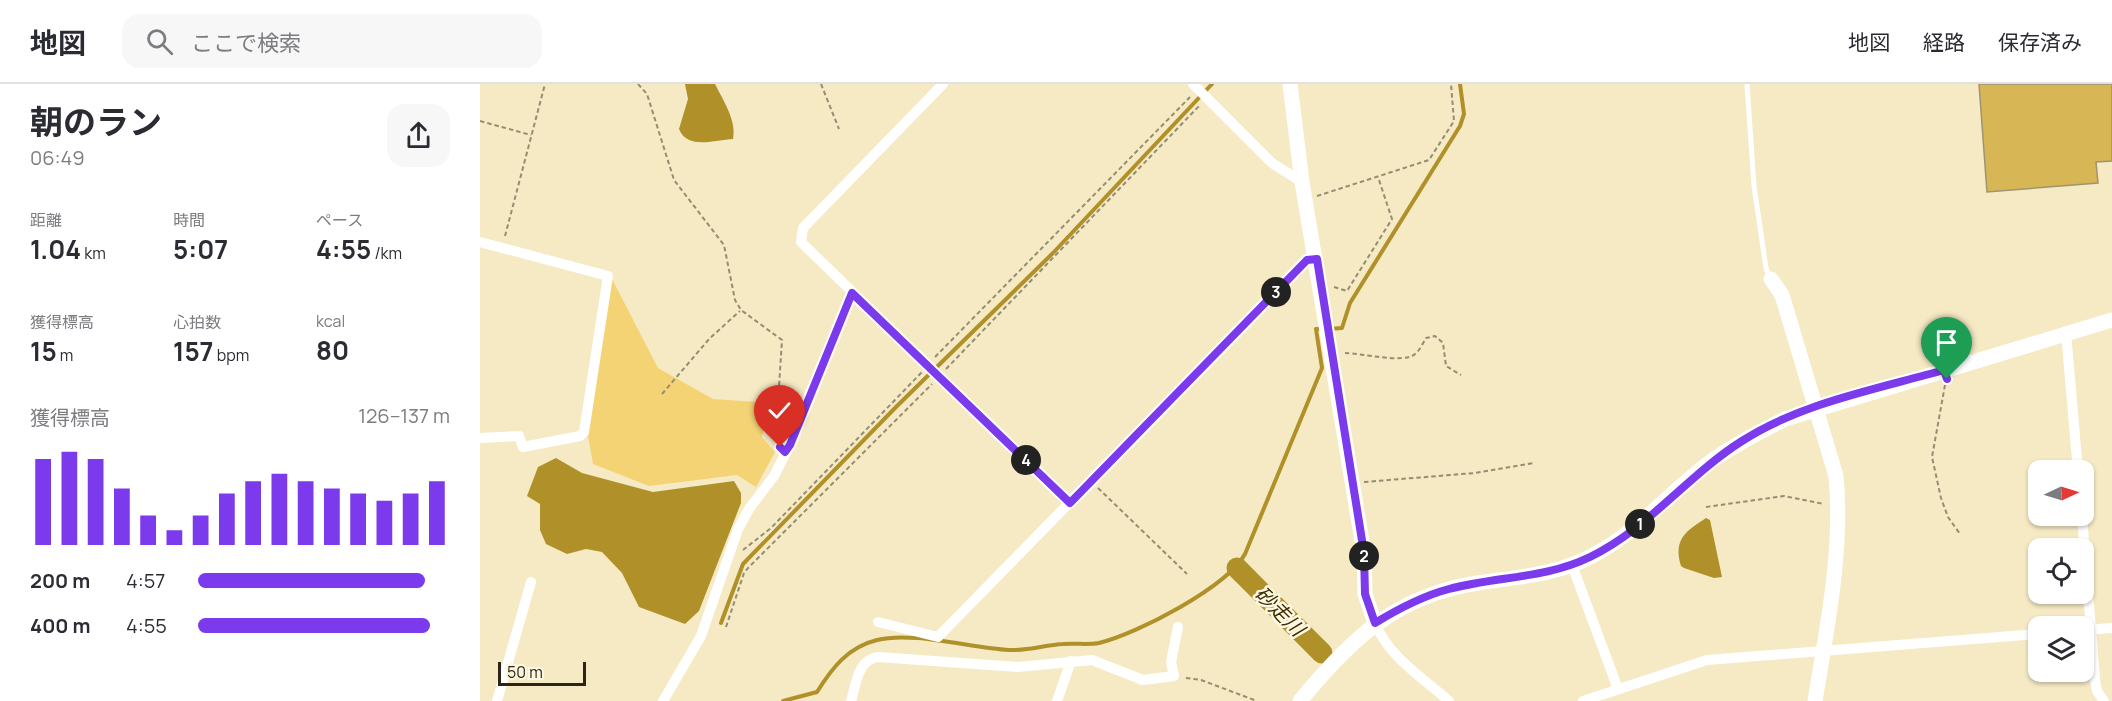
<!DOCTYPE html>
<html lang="ja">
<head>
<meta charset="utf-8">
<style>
  body { margin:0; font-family:Manrope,"Noto Sans JP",sans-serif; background:#f7f7f7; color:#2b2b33; height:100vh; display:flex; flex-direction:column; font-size:22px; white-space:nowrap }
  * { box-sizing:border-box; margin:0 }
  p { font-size:20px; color:#7c7c81 }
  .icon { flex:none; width:33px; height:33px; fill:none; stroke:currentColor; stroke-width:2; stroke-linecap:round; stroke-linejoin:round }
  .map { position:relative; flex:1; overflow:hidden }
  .drawer { display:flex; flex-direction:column; background:#fff; width:480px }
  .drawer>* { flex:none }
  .needle { width:39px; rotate:86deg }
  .tools { position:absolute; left:1548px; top:376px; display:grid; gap:12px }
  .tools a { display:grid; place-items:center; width:66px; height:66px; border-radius:12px; background:#fff; box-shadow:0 2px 4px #0004; font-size:30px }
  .scale { position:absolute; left:18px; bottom:15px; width:88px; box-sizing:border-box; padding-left:6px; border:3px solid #2a2517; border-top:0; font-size:16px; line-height:21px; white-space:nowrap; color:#2a2517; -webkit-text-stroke:4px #fff7e1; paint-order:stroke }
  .pin { position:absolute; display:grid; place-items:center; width:51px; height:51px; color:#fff; margin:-62px -26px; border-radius:50% 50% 50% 0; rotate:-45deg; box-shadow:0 0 6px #0007 }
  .pin .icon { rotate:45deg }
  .km { position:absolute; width:30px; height:30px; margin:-15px; border-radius:50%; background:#222; color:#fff; font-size:16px; line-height:30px; text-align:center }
  .round { display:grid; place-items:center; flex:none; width:63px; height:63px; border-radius:18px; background:#f7f7f7 }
  .headline { display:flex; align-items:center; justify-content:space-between; height:102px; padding:0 30px }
  h1 { font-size:33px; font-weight:700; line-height:45px }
  .figures { display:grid; grid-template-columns:repeat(3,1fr); gap:9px; height:102px; padding:6px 30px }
  .figures div { display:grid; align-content:center }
  .figures b { font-size:26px; font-weight:700 }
  .figures small { font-size:16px; font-weight:400 }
  .figures p { font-size:16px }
  .chart { height:168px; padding:12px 30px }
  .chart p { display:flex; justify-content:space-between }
  .chart svg { width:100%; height:108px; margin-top:6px; stroke:#7c3aed; stroke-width:6 }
  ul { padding:0 30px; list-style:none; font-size:20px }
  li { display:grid; grid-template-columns:96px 72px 1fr; align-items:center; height:45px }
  li i { height:15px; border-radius:8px; background:#7c3aed }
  header { display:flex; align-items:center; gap:36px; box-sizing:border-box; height:84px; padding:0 30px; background:#fff; border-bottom:2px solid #e1e1e2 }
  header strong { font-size:28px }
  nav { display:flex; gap:33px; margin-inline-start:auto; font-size:21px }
  .search { width:420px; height:54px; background:#f7f7f7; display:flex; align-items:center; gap:15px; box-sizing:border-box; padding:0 21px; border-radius:18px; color:#7c7c81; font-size:22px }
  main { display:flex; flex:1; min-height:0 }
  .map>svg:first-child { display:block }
  .green { fill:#f4d374 }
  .water { fill:#b09029 }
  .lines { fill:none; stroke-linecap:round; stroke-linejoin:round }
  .stream { stroke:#b09029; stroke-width:4 }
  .river { stroke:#b09029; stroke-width:21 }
  .building { fill:#d7b755; stroke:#9f9371; stroke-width:1.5 }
  .path { stroke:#958d73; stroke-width:2; stroke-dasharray:4.5 3; stroke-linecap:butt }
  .lane { stroke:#fff; stroke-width:5 }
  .street { stroke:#fff; stroke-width:10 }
  .secondary { stroke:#fff; stroke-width:15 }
  .route-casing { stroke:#fff; stroke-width:12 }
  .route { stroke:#7c3aed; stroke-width:8 }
  .labels { text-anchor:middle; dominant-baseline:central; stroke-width:5; stroke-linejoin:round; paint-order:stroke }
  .water-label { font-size:20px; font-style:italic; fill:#3b2e02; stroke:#fff7e1 }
</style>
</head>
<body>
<header>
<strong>地図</strong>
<div class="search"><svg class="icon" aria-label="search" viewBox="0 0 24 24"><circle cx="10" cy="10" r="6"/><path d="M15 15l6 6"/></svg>ここで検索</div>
<nav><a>地図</a><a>経路</a><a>保存済み</a></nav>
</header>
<main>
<section class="drawer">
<div class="headline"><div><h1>朝のラン</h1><p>06:49</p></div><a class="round"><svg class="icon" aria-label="share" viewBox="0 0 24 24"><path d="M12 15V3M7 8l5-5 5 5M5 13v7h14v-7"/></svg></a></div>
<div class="figures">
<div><p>距離</p><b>1.04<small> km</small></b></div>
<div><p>時間</p><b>5:07</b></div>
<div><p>ペース</p><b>4:55<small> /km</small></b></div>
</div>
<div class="figures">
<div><p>獲得標高</p><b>15<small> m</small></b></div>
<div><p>心拍数</p><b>157<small> bpm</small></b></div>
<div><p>kcal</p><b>80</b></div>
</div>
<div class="chart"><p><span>獲得標高</span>126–137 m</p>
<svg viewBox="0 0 160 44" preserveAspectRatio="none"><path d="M5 44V9M15 44V6M25 44V9M35 44V21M45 44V32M55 44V38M65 44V32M75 44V23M85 44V18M95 44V15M105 44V18M115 44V21M125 44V23M135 44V26M145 44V23M155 44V18"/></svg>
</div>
<ul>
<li><b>200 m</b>4:57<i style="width:90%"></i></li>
<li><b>400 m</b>4:55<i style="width:92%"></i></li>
</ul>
</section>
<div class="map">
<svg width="1632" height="617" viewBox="0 0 1632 617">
  <rect width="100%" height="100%" fill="#f6eac5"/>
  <polygon class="green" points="130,191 178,284 233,315 290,319 282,353 295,368 276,403 257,391 169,402 113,380 108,352"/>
  <g class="water">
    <path d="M205,0H235C243,16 257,37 253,55C235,56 207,66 199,45L208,15Z"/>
    <polygon points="76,374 102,389 173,408 254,397 261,409 261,419 219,527 205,540 159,523 142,489 122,468 106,465 87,470 66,460 60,446 60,420 47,412 58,383"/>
    <path d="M1226,434L1230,436L1242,493L1234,494L1204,484L1201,482C1193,455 1206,447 1226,434Z"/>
  </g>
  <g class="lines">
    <g class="stream">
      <polyline points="849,245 862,244 870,219 980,42 984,30 980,0"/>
      <polyline points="241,539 263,480 416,323 573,169 732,0"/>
      <path d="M303,617L337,608C352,584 368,563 397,556C432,547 491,564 529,566C547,567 565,561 583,560C595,559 608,561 619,559C657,550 747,503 765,470L842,284L836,245H842"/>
    </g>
    <polyline class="river" points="757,484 842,569"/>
  </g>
  <polygon class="building" points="1499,0 1632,0 1632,77 1616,78 1618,99 1507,108"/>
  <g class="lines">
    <g class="path">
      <polyline points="158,0 167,10 194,96 244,161 255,216 261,226 302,256 296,350 298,359"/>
      <polyline points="341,0 359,45"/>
      <polyline points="0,37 51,51"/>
      <polyline points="837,112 949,76 974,37 971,0"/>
      <polyline points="25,152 65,0"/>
      <polyline points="854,203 867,207 912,135 898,93"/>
      <path d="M865,269C880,269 925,280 935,270C940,266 943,259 946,254L955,252L963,259L966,282L981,291"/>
      <polyline points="455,273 710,13"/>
      <polyline points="466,285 720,21"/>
      <polyline points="1465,301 1452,373 1461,414 1468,433 1480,450"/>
      <polyline points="182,310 230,254 260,227"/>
      <polyline points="884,398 995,389 1054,379"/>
      <polyline points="618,404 707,490"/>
      <polyline points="1226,423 1304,412 1344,420"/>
      <polyline points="263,466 291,444 442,288"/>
      <polyline points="246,543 264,489 268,484 452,300"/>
      <polyline points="706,594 721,596 777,617"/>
    </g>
    <polyline class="lane" points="1267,0 1274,102 1286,184 1290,194"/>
    <g class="street">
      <polyline points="463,0 323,144 321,158 590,419"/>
      <polyline points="713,0 792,79 822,98"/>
      <polyline points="0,158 128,192 104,348 100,352 43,363 39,352 0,354"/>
      <polyline points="1586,249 1598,387"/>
      <polyline points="1602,432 1615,596 1617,607 1624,617"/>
      <polyline points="1092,481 1138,605"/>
      <polyline points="398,538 458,553 827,176 837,175"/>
      <path d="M895,539C908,572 943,594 969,617"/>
      <polyline points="1604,546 1632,544"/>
      <polyline points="17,617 51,498"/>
      <polyline points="183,617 221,552 258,445 269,425 294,392 310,361 372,209"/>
      <path d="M371,617C376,600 378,575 398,573L538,583L612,576L663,596L694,592L691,578L698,543"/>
      <polyline points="577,617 591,577"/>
      <polyline points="1103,617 1227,576 1558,550"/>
    </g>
    <g class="secondary">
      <polyline points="810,0 822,98 884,469 885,510 895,539"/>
      <path d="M1291,195L1302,211L1356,392C1363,467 1347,543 1335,617"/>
      <path d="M820,617C870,556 916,511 998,499C1037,493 1076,491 1112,472C1158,448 1190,408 1230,378C1254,361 1279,348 1305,335L1632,236"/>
    </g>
  </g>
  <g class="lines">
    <defs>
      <path id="route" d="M300,363L305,368L310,361L372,209L590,419L827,176L837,175L884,469L885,510L895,539C918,525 942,512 969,505C1017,492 1065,495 1110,473C1168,445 1208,391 1262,357C1321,319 1397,305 1464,286L1467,295"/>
    </defs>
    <use href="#route" class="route-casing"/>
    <use href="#route" class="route"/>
  </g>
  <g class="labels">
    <g class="water-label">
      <text transform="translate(800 527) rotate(45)">砂走川</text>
    </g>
  </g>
</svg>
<div class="tools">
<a><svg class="needle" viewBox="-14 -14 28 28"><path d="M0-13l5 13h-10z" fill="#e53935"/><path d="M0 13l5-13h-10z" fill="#7c7c81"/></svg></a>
<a><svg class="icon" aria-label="locate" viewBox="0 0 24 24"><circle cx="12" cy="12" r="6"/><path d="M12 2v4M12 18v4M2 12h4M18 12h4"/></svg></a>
<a><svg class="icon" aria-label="layers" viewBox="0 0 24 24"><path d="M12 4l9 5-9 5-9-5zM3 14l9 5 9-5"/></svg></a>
</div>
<div class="scale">50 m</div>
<div class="pin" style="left:1467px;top:295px;background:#1e9e55"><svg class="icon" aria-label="arrive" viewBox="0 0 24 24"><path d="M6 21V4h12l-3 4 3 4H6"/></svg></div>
<div class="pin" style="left:300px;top:363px;background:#d93025"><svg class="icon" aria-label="check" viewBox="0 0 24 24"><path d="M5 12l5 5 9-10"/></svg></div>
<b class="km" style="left:1160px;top:440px">1</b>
<b class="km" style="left:884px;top:472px">2</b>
<b class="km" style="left:796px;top:208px">3</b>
<b class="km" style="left:546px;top:376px">4</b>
</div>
</main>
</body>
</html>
